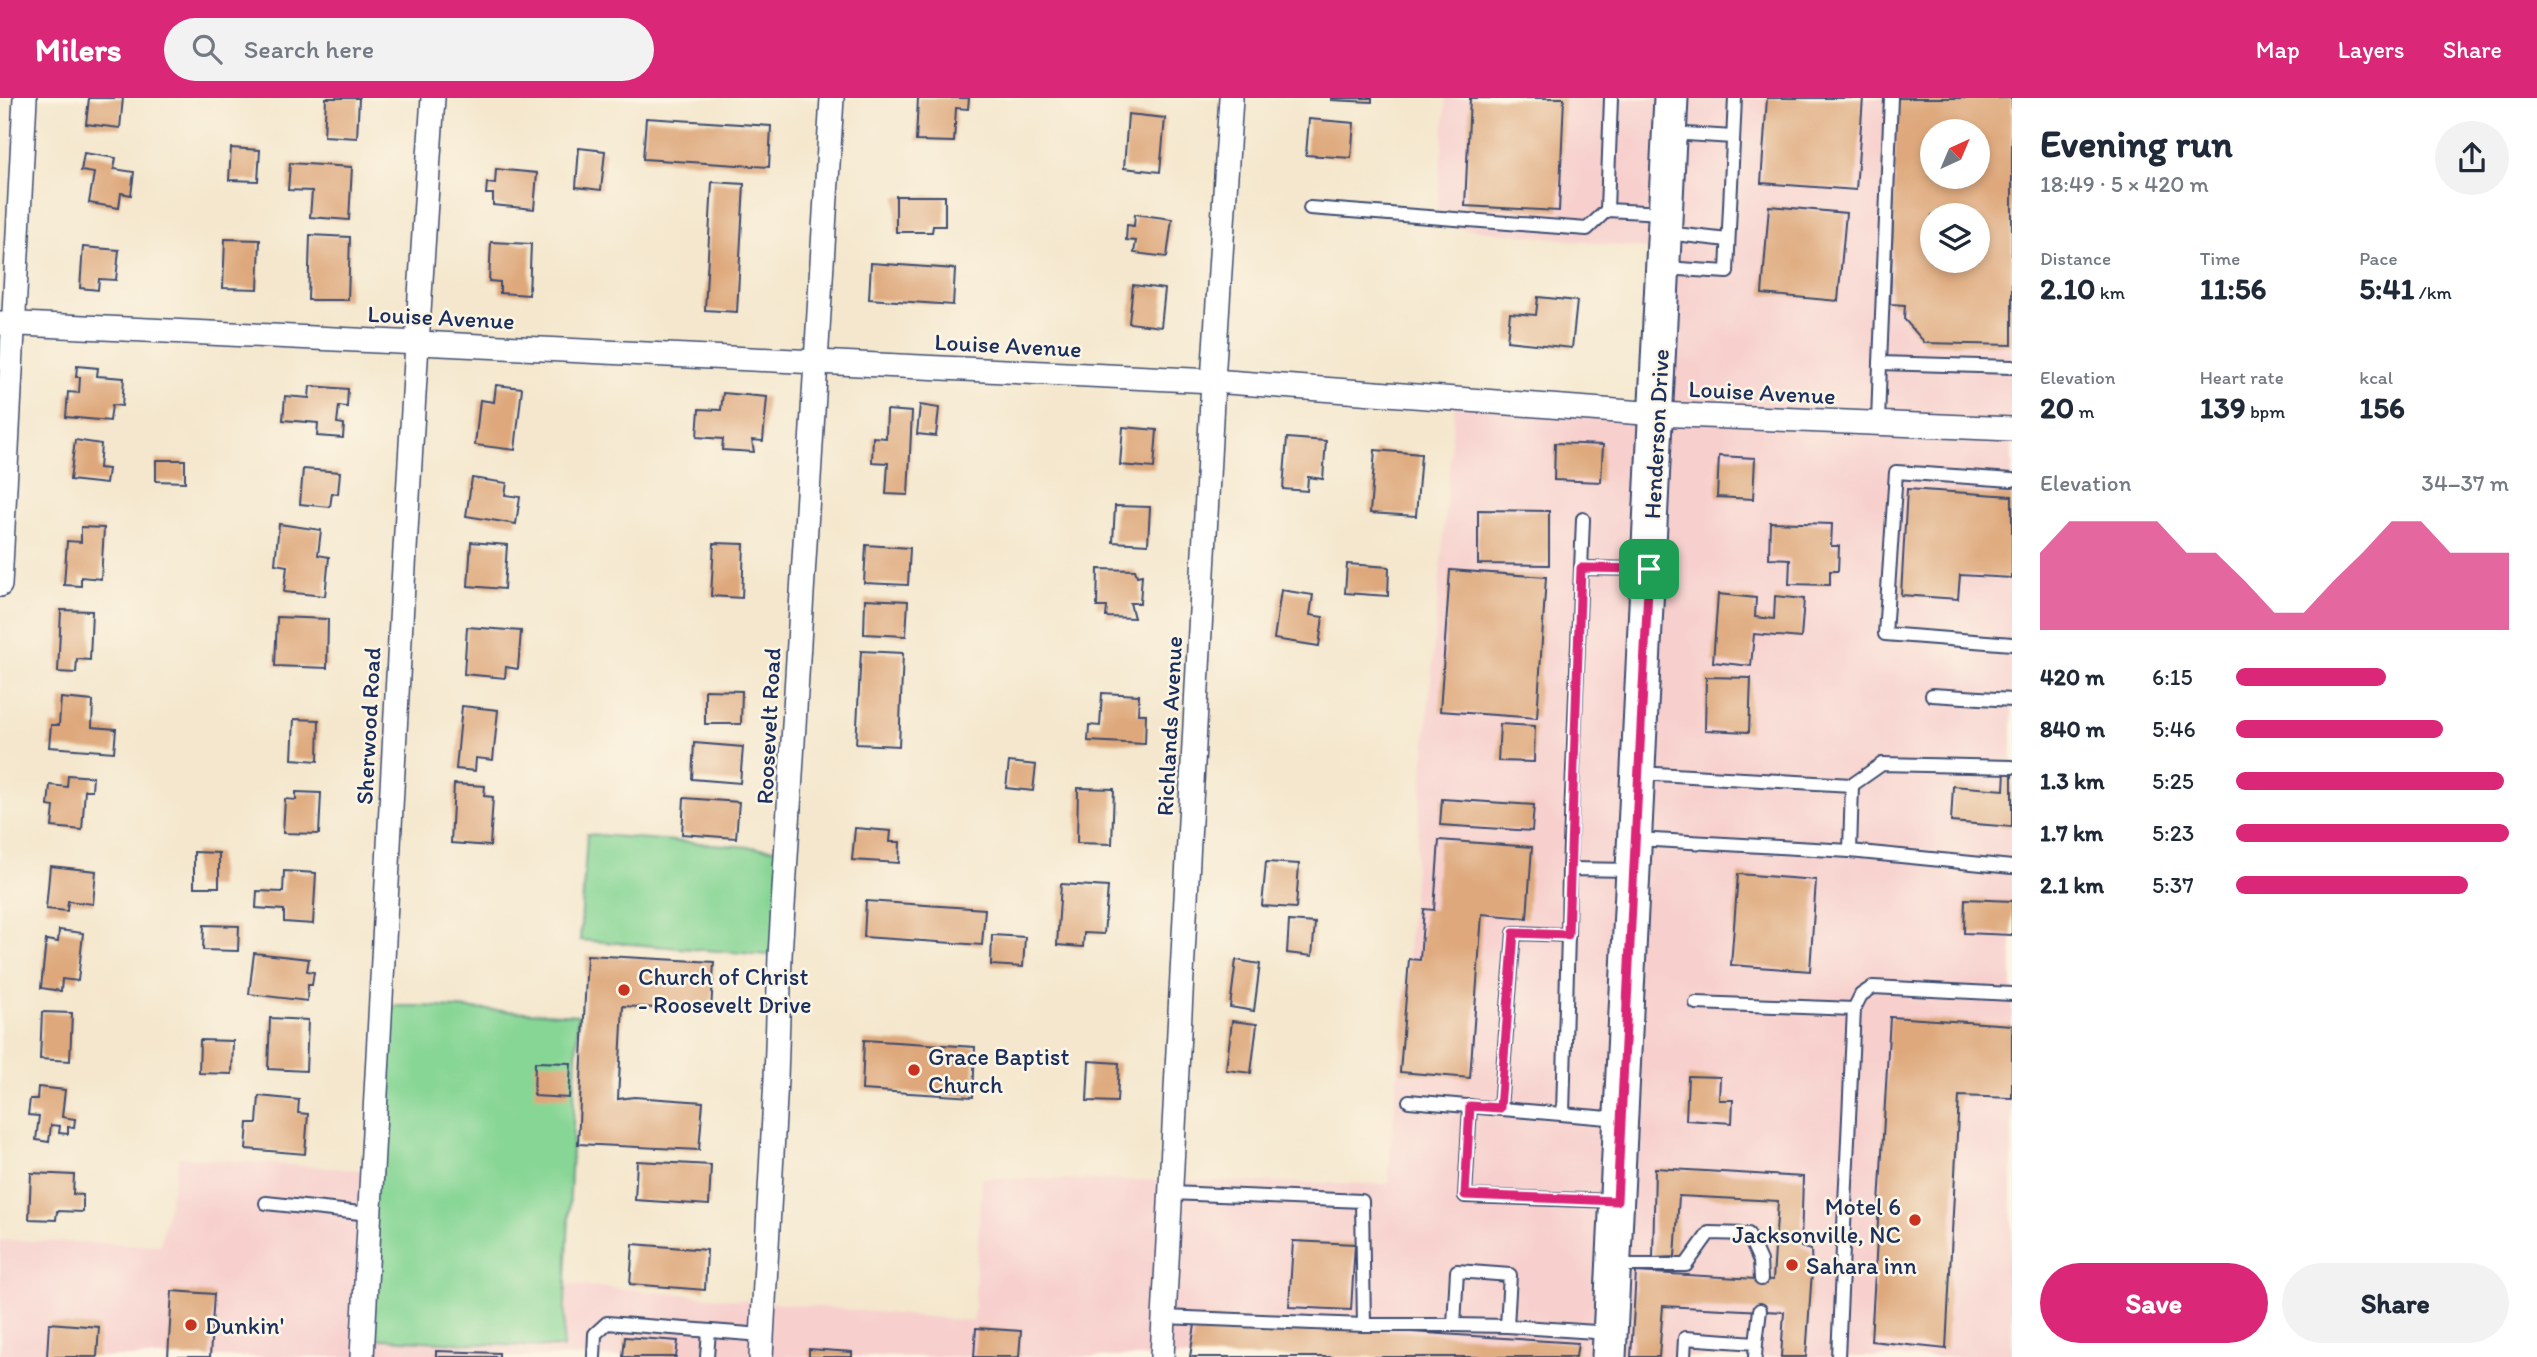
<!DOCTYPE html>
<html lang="en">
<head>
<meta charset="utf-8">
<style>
  body { margin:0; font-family:Itim,sans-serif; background:#f2f2f3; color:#1f2937; height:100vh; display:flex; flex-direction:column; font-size:26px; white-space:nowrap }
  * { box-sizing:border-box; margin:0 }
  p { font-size:23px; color:#747a83 }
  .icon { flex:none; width:38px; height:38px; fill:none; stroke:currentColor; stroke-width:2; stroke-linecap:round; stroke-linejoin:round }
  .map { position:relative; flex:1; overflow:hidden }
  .details { display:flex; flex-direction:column; background:#fff; width:525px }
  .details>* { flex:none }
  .needle { width:46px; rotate:44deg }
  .buttons { position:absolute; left:1920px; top:21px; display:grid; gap:14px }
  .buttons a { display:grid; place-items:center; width:70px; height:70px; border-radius:50%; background:#fff; box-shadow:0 4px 10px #0003; font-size:35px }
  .pin { position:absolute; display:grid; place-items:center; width:60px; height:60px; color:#fff; margin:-30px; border-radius:14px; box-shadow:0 4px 10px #0006 }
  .round { display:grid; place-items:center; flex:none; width:74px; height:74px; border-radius:37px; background:#f2f2f3 }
  .overview { display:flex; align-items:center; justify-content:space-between; height:119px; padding:0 28px }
  h1 { font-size:38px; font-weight:800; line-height:52px }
  .stats { display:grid; grid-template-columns:repeat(3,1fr); gap:10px; height:119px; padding:7px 28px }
  .stats div { display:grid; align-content:center }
  .stats b { font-size:30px; font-weight:800 }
  .stats small { font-size:19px; font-weight:400 }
  .stats p { font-size:19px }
  .chart { height:196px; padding:14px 28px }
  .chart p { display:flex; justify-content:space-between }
  .chart svg { width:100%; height:126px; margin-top:7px; fill:#db2777; opacity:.7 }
  .primary-button { display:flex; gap:14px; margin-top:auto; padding:14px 28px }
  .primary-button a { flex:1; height:80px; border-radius:42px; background:#db2777; color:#fff; font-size:28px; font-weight:800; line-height:80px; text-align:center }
  .primary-button a+a { background:#f2f2f3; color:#1f2937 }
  ul { padding:0 28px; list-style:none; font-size:23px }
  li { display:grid; grid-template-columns:112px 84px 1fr; align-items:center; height:52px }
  li i { height:18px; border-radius:9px; background:#db2777 }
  header { display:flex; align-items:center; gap:42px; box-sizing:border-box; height:98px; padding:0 35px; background:#db2777; color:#fff }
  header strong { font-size:33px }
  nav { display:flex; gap:38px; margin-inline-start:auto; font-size:24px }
  .search { width:490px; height:63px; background:#f2f2f3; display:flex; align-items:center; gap:18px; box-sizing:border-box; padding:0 24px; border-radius:38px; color:#747a83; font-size:26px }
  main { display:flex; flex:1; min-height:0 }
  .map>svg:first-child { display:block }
  .built { fill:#f7d0ce; fill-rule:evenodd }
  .green { fill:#87d695; stroke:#51827a; stroke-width:2 }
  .building { fill:#dea87c; fill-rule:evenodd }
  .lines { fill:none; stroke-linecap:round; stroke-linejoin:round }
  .lane-casing { stroke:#3c4b6f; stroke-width:16 }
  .street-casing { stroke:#3c4b6f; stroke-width:26 }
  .secondary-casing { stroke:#3c4b6f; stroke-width:37 }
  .lane { stroke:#fff; stroke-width:12 }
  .street { stroke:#fff; stroke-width:23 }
  .secondary { stroke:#fff; stroke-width:33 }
  .route-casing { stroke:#fff; stroke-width:14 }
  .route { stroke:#db2777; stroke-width:9 }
  .poi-dot { fill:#c8321e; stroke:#fcf5e5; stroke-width:2.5 }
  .labels { text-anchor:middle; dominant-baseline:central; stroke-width:5; stroke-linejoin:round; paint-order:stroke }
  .street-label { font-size:24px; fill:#1b2f5e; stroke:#fcf5e5 }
  .poi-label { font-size:24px; fill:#1b2f5e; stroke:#fcf5e5; text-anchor:start }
</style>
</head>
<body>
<header>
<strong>Milers</strong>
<div class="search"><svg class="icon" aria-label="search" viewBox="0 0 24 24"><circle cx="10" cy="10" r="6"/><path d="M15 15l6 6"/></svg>Search here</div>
<nav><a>Map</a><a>Layers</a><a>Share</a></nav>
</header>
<main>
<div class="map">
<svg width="2012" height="1259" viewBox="0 0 2012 1259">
  <rect width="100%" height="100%" fill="#fcf5e5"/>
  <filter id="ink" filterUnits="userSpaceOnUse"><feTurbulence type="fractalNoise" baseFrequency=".0143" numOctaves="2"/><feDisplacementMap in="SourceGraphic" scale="14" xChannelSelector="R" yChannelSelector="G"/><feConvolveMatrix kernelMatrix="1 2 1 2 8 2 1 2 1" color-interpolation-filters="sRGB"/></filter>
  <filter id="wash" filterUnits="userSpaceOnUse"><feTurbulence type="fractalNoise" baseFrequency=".00686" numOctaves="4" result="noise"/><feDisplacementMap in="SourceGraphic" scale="28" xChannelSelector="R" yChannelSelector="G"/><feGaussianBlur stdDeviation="1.57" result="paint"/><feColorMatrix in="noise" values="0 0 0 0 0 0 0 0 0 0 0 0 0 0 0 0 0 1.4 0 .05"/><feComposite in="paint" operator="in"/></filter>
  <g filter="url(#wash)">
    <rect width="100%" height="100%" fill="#f4e7cd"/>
    <path class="built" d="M1446,0H2012V1259H0V1142L160,1147L179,1059L372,1073L563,1250L568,1186L973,1223L982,1080L1388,1086L1455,301L1656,315L1664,153L1436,127ZM1932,33H1978V79H1932ZM1932,117H1978V163H1932Z"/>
    <g class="green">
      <polygon points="587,736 787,752 780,858 580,842"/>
      <polygon points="379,908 421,908 578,917 563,1250 363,1240"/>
    </g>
    <g id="blocks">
      <g class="building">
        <polygon points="89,0 123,0 120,30 86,26"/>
        <polygon points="326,0 359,0 357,40 324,38"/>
        <polygon points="918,0 969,0 968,11 956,10 954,44 916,43"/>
        <polygon points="1331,0 1372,0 1372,4 1331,2"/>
        <polygon points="1470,0 1564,0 1559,113 1465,108"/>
        <polygon points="1767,0 1863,0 1856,92 1761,85"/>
        <path d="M1897,0H2012V247L1925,245L1904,221L1905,207L1890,206ZM1932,33H1978V79H1932ZM1932,117H1978V163H1932Z"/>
        <polygon points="1128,16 1165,20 1160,74 1124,70"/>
        <polygon points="646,20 771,28 769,69 643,61"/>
        <polygon points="1309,21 1354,25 1351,60 1306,57"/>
        <polygon points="231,50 260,52 258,83 229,82"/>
        <polygon points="579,50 605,53 601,92 576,89"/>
        <polygon points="84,55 116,60 114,71 134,74 131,97 121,95 119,110 89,105 94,75 81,73"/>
        <polygon points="290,65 352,69 349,122 310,119 312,93 288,92"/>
        <polygon points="496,71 537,75 534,111 493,107 493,96 486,96 487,85 495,86"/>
        <polygon points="712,84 744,86 737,214 705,212"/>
        <polygon points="896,98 945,98 945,128 933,128 932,134 896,134"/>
        <polygon points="1769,108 1846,115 1838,203 1762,196"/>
        <polygon points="1135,116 1172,121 1167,159 1134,155 1136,143 1126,142 1127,127 1134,128"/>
        <polygon points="310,137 350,139 348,202 308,202"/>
        <polygon points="225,141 260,142 258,191 223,190"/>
        <polygon points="491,144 531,146 529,197 500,195 500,184 489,183"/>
        <polygon points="83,149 119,152 116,182 99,181 98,192 80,190"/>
        <polygon points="871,165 955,171 953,207 869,201"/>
        <polygon points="1133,187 1165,191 1161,229 1129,225"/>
        <polygon points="1538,199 1577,203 1572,250 1507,243 1510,215 1536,217"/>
        <polygon points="77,268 98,270 97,278 124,280 122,308 112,307 110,323 66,319 68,294 79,295 80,279 76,279"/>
        <polygon points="496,287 522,290 515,352 475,347 480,302 494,304"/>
        <polygon points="310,288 348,291 347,309 339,308 337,325 344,326 343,340 317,338 318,325 283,322 285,298 309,300"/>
        <polygon points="723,295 767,299 763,343 752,342 754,354 722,352 723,341 697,339 699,311 721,312"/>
        <polygon points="920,307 939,310 936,338 917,336"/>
        <polygon points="887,312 912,314 908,397 886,396 888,365 872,364 873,339 886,340"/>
        <polygon points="1123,329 1157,332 1154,370 1120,367"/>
        <polygon points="1287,340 1326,343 1323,381 1308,379 1307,393 1283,391"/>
        <polygon points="75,342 101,346 99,370 108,371 106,386 70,382"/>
        <polygon points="1555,345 1603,347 1601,384 1554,382"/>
        <polygon points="1375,352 1421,356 1416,418 1370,415"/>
        <polygon points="1719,358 1755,360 1753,401 1717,399"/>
        <polygon points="156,362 185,362 185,384 156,383"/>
        <polygon points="303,371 340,374 338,396 332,395 330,409 300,406"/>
        <polygon points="472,380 507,385 505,397 520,399 516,426 466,418"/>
        <polygon points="1907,391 2012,398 2012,480 1960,477 1958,501 1901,497"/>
        <polygon points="1115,408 1150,409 1148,446 1113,444"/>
        <polygon points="1478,412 1549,413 1549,467 1478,466"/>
        <polygon points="1770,424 1832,426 1831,448 1839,448 1838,473 1830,473 1830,487 1789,486 1790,461 1769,460"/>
        <polygon points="279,426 321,432 318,457 329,459 325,498 284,494 287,468 275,466"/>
        <polygon points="81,429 104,430 101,481 81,479 81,488 64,487 67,443 81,444"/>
        <polygon points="471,444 507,447 504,491 468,488"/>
        <polygon points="714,445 744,446 742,500 711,498"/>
        <polygon points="866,447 910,450 908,487 864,485"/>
        <polygon points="1347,466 1389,469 1388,498 1345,495"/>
        <polygon points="1098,471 1135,472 1137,478 1142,477 1140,505 1130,505 1134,520 1106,519 1107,509 1097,509"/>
        <polygon points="1450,472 1546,479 1537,620 1440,613"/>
        <polygon points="1281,492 1313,497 1310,517 1323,519 1319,548 1274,541"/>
        <polygon points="1718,496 1756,500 1755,519 1774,521 1775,498 1804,501 1801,540 1754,536 1751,568 1713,564"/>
        <polygon points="865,501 908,503 906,538 864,536"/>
        <polygon points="61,512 92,513 90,562 77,561 76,575 58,574"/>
        <polygon points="277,519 328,521 327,570 275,568"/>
        <polygon points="467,529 521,533 518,571 506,569 505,580 464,576"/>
        <polygon points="861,553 903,555 899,648 856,646"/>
        <polygon points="1706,579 1751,580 1749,634 1705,632"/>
        <polygon points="705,592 742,593 741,626 705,626"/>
        <polygon points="1102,595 1139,597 1138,616 1146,616 1145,646 1088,643 1089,627 1100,628"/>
        <polygon points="61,600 93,603 92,629 116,631 114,654 49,649 51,627 59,627"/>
        <polygon points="462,608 498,612 493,662 476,660 475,673 456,671"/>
        <polygon points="294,621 319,622 318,663 292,661"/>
        <polygon points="1500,626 1535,628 1534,664 1498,663"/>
        <polygon points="694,645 743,649 740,685 692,681"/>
        <polygon points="1009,664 1036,667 1033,693 1006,690"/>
        <polygon points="2005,673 2012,673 2012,729 1951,724 1953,688 2004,692"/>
        <polygon points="68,677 93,679 92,692 85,692 82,732 52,729 54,709 48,708 50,687 67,689"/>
        <polygon points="454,686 485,688 484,698 493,699 490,748 451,745"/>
        <polygon points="1078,690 1114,691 1112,746 1077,745"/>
        <polygon points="296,694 321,695 319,736 283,735 285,701 296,702"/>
        <polygon points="684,700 739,704 736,740 682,736"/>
        <polygon points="1442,701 1534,707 1532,733 1440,727"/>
        <polygon points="855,730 891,733 890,744 900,744 899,765 852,762"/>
        <polygon points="1439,742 1532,749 1527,820 1482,816 1470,980 1400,974 1409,861 1420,862 1424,811 1434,812"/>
        <polygon points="194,754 219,755 219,789 194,789"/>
        <polygon points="1266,764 1299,766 1296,810 1262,808"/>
        <polygon points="50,768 96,773 93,806 68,803 67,813 46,811"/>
        <polygon points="284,773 316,775 313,826 284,824 284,812 256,810 257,793 283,794"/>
        <polygon points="1738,776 1816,782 1810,873 1731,867"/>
        <polygon points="1061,786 1108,789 1104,836 1084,835 1083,849 1057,847"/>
        <polygon points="1965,801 2012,803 2012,837 1964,835"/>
        <polygon points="866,803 985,811 982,847 864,839"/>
        <polygon points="1289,823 1315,825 1312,858 1287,855"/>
        <polygon points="204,827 239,828 238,853 203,852"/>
        <polygon points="59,832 83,835 78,883 62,881 61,893 41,890 46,842 58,844"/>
        <polygon points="992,837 1025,839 1023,869 991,867"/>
        <polygon points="254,855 309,861 307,873 314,874 312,887 308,887 307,903 249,896"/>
        <polygon points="587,857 714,864 711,913 623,908 618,1001 634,999 703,1004 699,1052 578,1046"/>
        <polygon points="1236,862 1260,866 1254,913 1230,909"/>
        <polygon points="42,914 72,915 70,963 40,961"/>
        <polygon points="1890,919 2012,927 2012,1000 1959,998 1946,1251 1871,1243"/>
        <polygon points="270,920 308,922 306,973 268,971"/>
        <polygon points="1232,923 1257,926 1251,975 1226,972"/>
        <polygon points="200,942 233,943 232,976 199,975"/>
        <polygon points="864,942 975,949 973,999 862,992"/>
        <polygon points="1089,963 1119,965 1117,1004 1087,1003"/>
        <polygon points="535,964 571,965 569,1000 534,998"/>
        <polygon points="1688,978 1720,979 1719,1002 1733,1002 1732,1025 1686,1022"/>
        <polygon points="38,989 65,992 62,1019 75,1021 74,1030 68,1029 68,1036 59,1035 60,1028 51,1027 49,1044 36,1042 39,1018 28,1017 30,1001 37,1001"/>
        <polygon points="259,998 299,1002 298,1015 308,1016 305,1056 246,1051 248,1025 257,1025"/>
        <polygon points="637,1063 711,1067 709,1107 635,1102"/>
        <polygon points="1655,1070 1803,1079 1801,1149 1811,1152 1812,1173 1806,1259 1781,1259 1784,1214 1663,1208 1659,1259 1631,1259 1636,1174 1773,1182 1778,1103 1679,1098 1675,1159 1653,1160"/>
        <polygon points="31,1075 74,1077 73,1096 83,1097 83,1114 57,1113 56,1122 29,1121"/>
        <polygon points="1293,1143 1355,1146 1351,1212 1289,1209"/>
        <polygon points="633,1146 707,1152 705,1192 630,1186"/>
        <polygon points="172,1193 214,1196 210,1259 168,1259"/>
        <polygon points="1196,1220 1578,1245 1576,1259 1190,1259"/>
        <polygon points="49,1225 99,1229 97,1259 47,1259"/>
        <polygon points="976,1230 1021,1233 1019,1259 974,1259"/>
        <polygon points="625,1239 678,1243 676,1259 623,1259"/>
        <polygon points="809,1251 852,1254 852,1259 809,1259"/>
        <polygon points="436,1253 499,1255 499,1259 436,1259"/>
      </g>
    </g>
  </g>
  <g filter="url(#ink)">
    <use href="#blocks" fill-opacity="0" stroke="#3c4b6f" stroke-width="2"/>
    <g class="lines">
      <defs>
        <g id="lane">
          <polyline points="1611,0 1607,112 1663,115"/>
          <polyline points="1670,35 1733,39"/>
          <polyline points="1310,110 1587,131 1607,112"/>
          <polyline points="1666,135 1728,142"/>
          <polyline points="1664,170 1727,174 1735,0"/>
          <polyline points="1880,265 1891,0"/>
          <polyline points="1878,325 1880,265 2012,269"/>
          <polyline points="2012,382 1896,374 1885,536 2012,546"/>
          <polyline points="1581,470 1645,471"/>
          <polyline points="1932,597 2012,602"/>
          <polyline points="1638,675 1852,687 1882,666 2012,669"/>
          <polyline points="1636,741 1850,753 2012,769"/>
          <polyline points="1850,753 1852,687"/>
          <polyline points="1569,771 1583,421"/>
          <polyline points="1568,837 1569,771 1633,772"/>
          <polyline points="1696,905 1854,911"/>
          <polyline points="1409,1003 1620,1021"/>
          <polyline points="1470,1008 1465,1098 1616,1103"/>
          <polyline points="1500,1010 1514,835 1568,837 1563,1015"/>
          <polyline points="1171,1095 1362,1103 1364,1227"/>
          <polyline points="266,1105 370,1116"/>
          <polyline points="1616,1167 1686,1167 1709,1135 1748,1136 1760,1163 1761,1181"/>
          <polyline points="1164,1219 1364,1227 1454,1227 1457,1173 1510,1177 1507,1228 1610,1235"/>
          <polyline points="1454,1227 1507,1228"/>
          <polyline points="1756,1245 1760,1212"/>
          <polyline points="594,1259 595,1236 607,1225 763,1237"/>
          <polyline points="707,1259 709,1233"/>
          <polyline points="1684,1259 1685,1240 1756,1245 1755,1259"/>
          <polyline points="1838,1259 1854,911 1861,897 1873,889 2012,896"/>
        </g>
        <g id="street">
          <polyline points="0,225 1213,283 1657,316 2012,331"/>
          <polyline points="0,487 25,0"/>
          <path d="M362,1259C385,839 404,419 433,0"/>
          <polyline points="761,1259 776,981 780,858 832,0"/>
          <polyline points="1162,1259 1213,283 1231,0"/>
        </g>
        <polyline id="secondary" points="1609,1259 1671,0"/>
      </defs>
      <use href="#lane" class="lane-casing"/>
      <use href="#street" class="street-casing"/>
      <use href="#secondary" class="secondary-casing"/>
      <use href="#lane" class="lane"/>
      <use href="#street" class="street"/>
      <use href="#secondary" class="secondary"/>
    </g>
  </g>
  <g class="lines" filter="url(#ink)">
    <defs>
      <polygon id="route" points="1581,470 1649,471 1617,1103 1465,1097 1470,1008 1500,1010 1514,835 1568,837"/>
    </defs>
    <use href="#route" class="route-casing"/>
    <use href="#route" class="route"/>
  </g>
  <g class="poi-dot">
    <circle cx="624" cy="892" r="7"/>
    <circle cx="914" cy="972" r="7"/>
    <circle cx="1915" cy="1122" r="7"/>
    <circle cx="1792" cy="1167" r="7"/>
    <circle cx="191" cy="1227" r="7"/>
  </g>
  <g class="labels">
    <g class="street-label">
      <text transform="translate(441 219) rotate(3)">Louise Avenue</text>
      <text transform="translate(1008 247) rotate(3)">Louise Avenue</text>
      <text transform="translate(1762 294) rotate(3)">Louise Avenue</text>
      <text transform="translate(1656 336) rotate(-87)">Henderson Drive</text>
      <text transform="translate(368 628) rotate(-87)">Sherwood Road</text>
      <text transform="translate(768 628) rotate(-87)">Roosevelt Road</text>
      <text transform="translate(1169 628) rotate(-87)">Richlands Avenue</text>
    </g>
    <g class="poi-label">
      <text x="638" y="878">Church of Christ<tspan x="638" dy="28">- Roosevelt Drive</tspan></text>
      <text x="928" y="958">Grace Baptist<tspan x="928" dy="28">Church</tspan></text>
      <text x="1901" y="1108" text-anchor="end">Motel 6<tspan x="1901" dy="28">Jacksonville, NC</tspan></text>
      <text x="1806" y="1167">Sahara inn</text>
      <text x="205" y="1227">Dunkin'</text>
    </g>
  </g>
</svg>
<div class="buttons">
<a><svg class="needle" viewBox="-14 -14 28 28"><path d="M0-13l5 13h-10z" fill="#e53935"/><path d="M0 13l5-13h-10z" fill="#747a83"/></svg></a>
<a><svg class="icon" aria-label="layers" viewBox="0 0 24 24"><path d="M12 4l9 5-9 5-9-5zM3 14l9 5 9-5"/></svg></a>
</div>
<div class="pin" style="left:1649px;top:471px;background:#1e9e55"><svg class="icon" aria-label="arrive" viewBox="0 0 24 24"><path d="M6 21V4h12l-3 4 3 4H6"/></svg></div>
</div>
<section class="details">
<div class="overview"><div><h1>Evening run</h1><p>18:49 · 5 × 420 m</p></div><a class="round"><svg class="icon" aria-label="share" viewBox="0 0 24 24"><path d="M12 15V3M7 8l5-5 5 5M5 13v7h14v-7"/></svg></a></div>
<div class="stats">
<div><p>Distance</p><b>2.10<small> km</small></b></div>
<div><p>Time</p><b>11:56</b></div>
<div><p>Pace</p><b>5:41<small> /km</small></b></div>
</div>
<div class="stats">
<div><p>Elevation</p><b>20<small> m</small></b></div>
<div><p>Heart rate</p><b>139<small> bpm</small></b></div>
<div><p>kcal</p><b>156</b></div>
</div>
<div class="chart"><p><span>Elevation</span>34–37 m</p>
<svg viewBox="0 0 160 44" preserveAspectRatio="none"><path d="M0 44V17L10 6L20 6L30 6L40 6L50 17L60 17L70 27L80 38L90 38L100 27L110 17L120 6L130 6L140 17L150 17L160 17V44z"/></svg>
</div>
<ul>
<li><b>420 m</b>6:15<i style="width:55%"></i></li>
<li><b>840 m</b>5:46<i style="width:76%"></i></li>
<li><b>1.3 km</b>5:25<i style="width:98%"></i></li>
<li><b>1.7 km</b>5:23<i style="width:100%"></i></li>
<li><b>2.1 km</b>5:37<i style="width:85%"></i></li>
</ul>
<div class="primary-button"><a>Save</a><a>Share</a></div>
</section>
</main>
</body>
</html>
